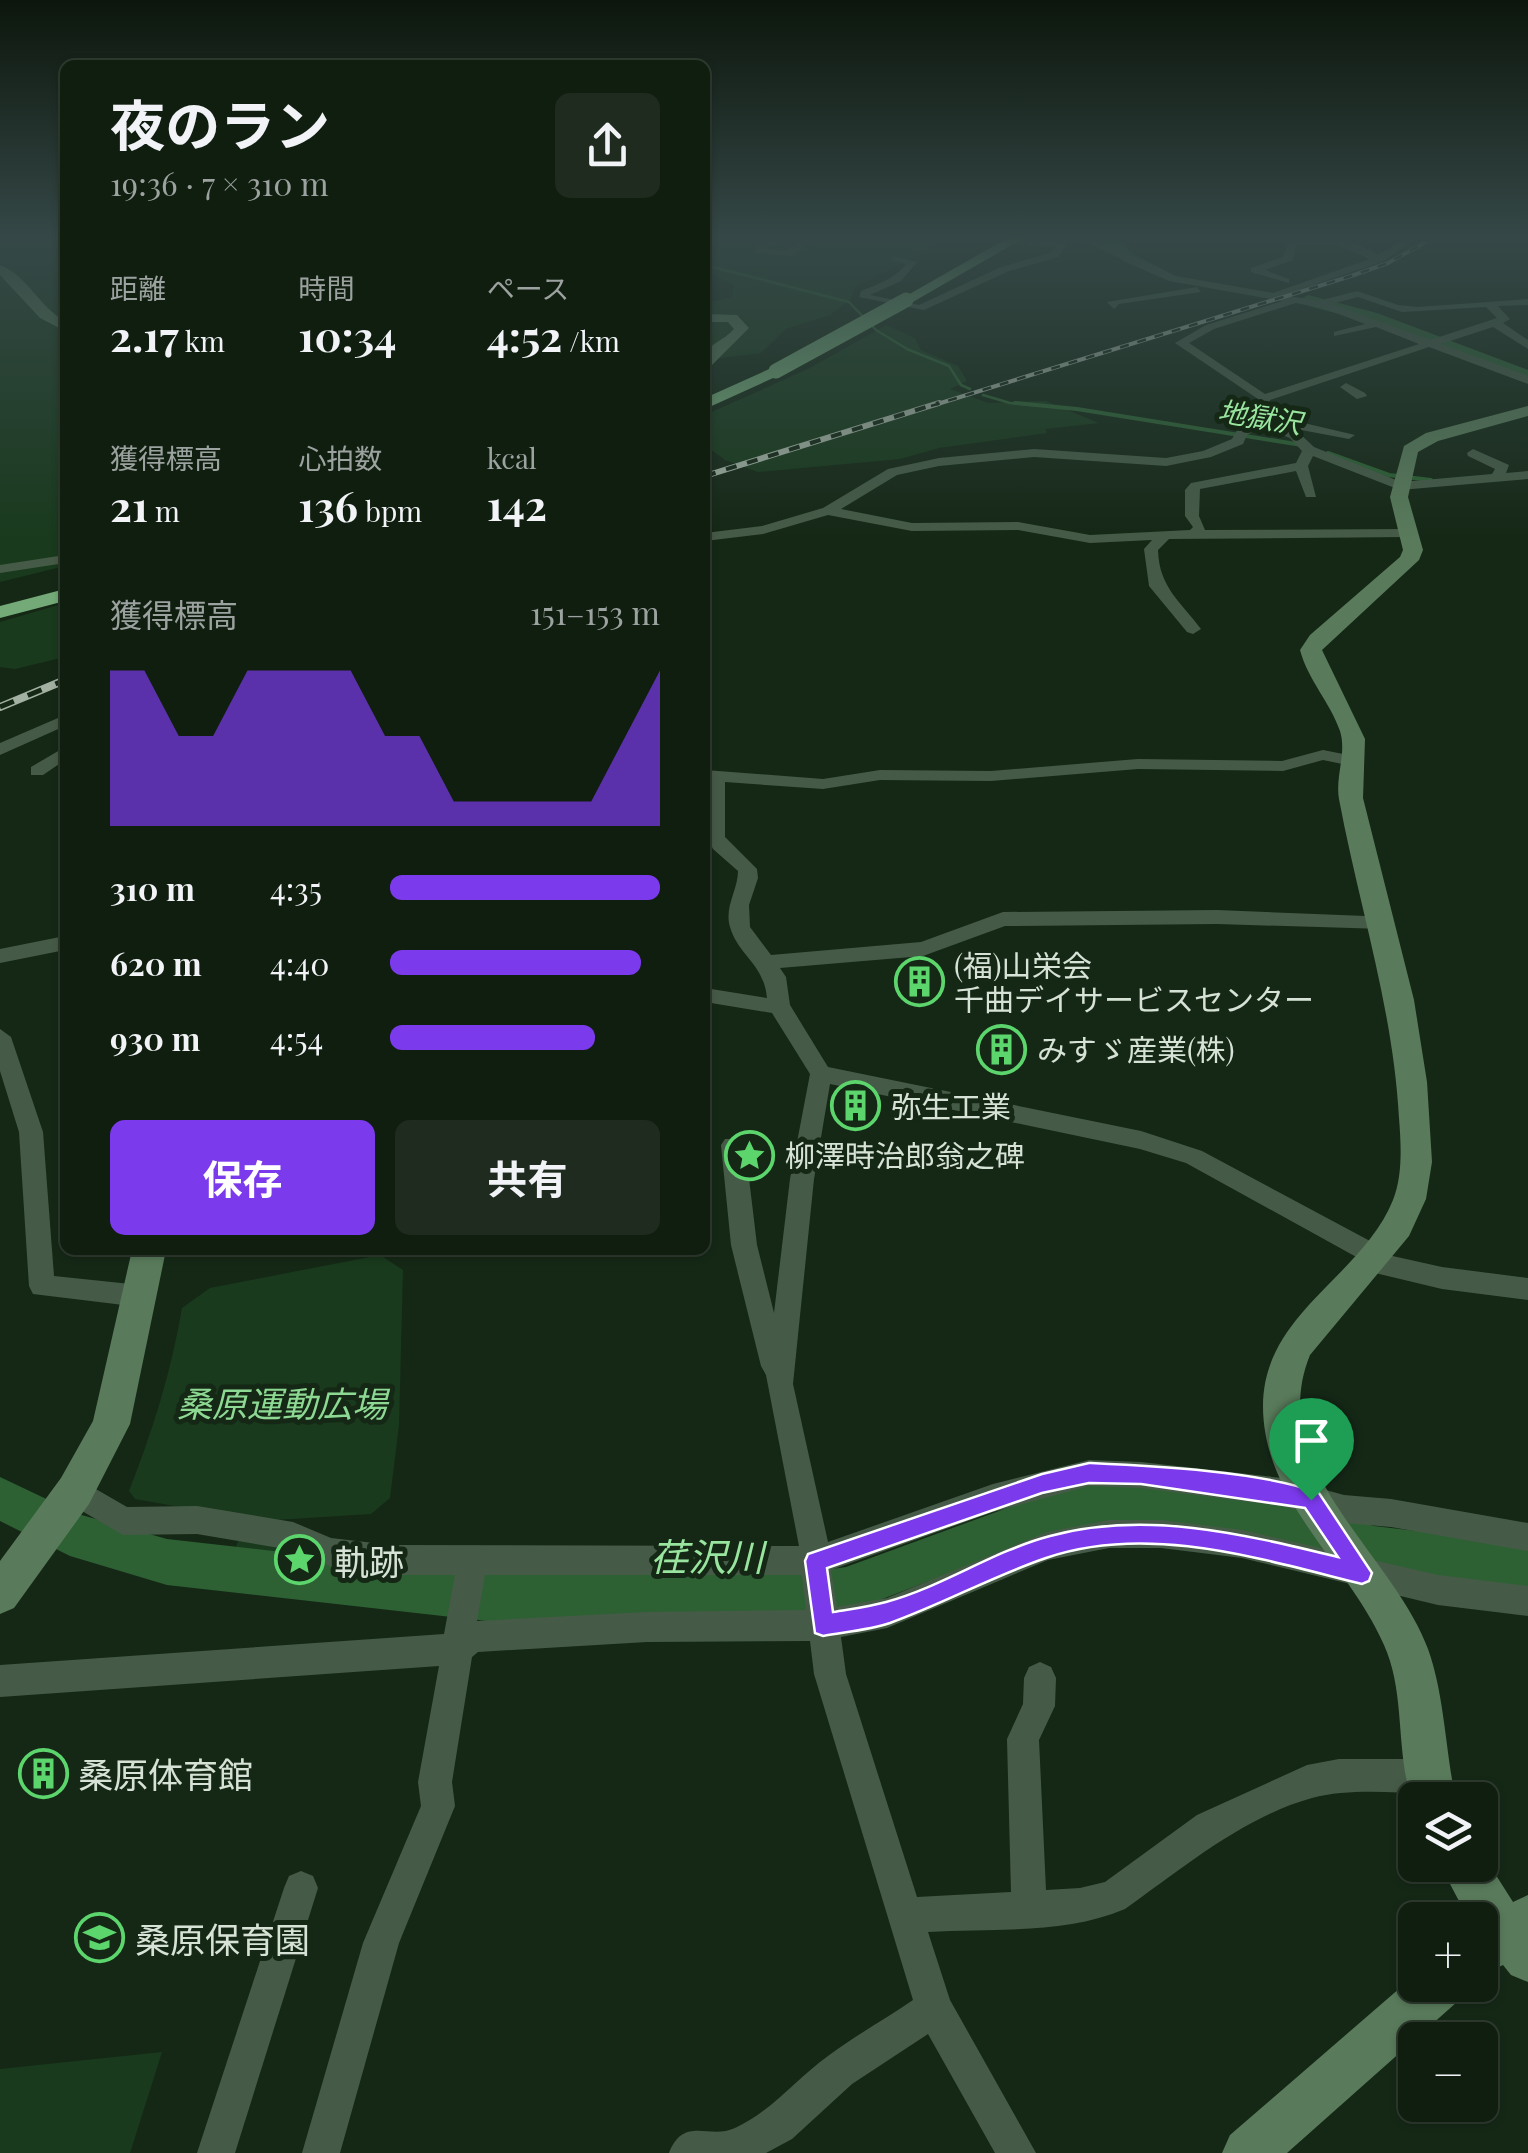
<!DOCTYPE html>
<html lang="ja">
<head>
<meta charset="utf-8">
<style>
  body { margin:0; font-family:"Playfair Display","Noto Sans JP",serif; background:#1e2b1e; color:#f1f3f6; height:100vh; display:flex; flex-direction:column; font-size:38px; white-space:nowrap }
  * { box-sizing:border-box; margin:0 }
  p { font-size:32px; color:#9ca29f }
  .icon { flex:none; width:55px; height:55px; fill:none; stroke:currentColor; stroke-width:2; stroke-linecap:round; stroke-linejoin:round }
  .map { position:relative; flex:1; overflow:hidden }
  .sheet { position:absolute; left:60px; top:60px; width:650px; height:1195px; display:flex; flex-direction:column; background:#101e10; border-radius:15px; box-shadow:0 2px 8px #0004,0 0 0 2px #303c30 }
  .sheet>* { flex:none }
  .fabs { position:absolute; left:1398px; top:1782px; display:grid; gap:20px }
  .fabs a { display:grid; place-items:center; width:100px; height:100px; border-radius:15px; background:#101e10; box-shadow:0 2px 8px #0004,0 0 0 2px #303c30; font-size:50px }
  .pin { position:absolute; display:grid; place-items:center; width:85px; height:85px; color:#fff; margin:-102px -42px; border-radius:50% 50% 50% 0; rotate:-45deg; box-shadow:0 0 10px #0007 }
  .pin .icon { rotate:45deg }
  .round { display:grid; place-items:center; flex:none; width:105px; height:105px; border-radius:15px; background:#1e2b1e }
  .head { display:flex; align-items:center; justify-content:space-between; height:170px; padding:0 50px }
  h1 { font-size:55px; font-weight:700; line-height:75px }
  .stats { display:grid; grid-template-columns:repeat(3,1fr); gap:15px; height:170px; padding:10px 50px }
  .stats div { display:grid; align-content:center }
  .stats b { font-size:42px; font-weight:700 }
  .stats small { font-size:28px; font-weight:400 }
  .stats p { font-size:28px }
  .chart { height:280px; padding:20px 50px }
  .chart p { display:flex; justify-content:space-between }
  .chart svg { width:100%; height:180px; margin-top:10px; fill:#7c3aed; opacity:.7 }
  .cta { display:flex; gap:20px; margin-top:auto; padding:20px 50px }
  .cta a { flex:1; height:115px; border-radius:15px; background:#7c3aed; color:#fff; font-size:40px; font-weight:700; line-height:115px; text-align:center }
  .cta a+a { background:#1e2b1e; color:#f1f3f6 }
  ul { padding:0 50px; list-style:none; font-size:32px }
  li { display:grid; grid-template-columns:160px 120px 1fr; align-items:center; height:75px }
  li i { height:25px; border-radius:12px; background:#7c3aed }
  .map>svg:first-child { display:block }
  .green { fill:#193a1d }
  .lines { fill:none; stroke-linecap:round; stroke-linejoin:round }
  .stream-far1 { stroke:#2d6133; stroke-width:2.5 }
  .stream { stroke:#2d6133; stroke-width:4 }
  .river { fill:#2d6133; fill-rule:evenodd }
  .street-tunnel { stroke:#324433; stroke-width:11; stroke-dasharray:11 5; stroke-linecap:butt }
  .street { fill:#465b47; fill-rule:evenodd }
  .secondary { fill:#597b5b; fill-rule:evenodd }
  .highway { fill:#74aa78; fill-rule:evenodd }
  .rail-far2-casing { stroke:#a3b1a3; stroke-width:4 }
  .rail-far1-casing { stroke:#a3b1a3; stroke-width:6 }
  .rail-casing { stroke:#a3b1a3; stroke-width:8 }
  .rail-far2 { stroke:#152816; stroke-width:2.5; stroke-dasharray:9; stroke-linecap:butt }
  .rail-far1 { stroke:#152816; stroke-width:4; stroke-dasharray:11; stroke-linecap:butt }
  .rail { stroke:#152816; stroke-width:5; stroke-dasharray:15; stroke-linecap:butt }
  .highway-bridge { stroke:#74aa78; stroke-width:15 }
  .route { fill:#7c3aed; stroke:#fff; stroke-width:2.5; fill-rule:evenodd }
  .labels { text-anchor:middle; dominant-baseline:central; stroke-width:10; stroke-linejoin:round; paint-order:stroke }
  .far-water-label { font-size:28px; font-style:italic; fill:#99e49e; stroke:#152816 }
  .poi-label { font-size:30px; fill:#d6e2d6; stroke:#152816; text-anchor:start }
  .near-park-label { font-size:35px; font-style:italic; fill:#8dd893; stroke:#152816 }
  .near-poi-label { font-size:35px; fill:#d6e2d6; stroke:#152816; text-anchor:start }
  .near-water-label { font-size:38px; font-style:italic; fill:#99e49e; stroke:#152816 }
</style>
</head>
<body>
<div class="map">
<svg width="1528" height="2153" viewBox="0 0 1528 2153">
  <rect width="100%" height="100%" fill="#152816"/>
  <g class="green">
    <polygon points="0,239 65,239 65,566 0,582"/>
    <polygon points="705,239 952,239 855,287 851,299 830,315 786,329 761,353 705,360 705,303 732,297 734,285 705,270"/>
    <polygon points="886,325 915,338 921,350 958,366 967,381 950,389 988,403 1045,401 1099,423 1045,429 1047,433 939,448 900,459 758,472 725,460 705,445 705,415 808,369"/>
    <polygon points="65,603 65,657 15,669 0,667 0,622"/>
    <path d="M380,1255L403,1270L399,1425L390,1498L371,1514L259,1521L135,1499L129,1491C153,1430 171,1372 182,1308L210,1288Z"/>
    <polygon points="239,1539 316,1556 313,1566 231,1559"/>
    <polygon points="162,2052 130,2153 0,2153 0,2069"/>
  </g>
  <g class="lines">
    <g class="stream-far1">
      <polyline points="705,265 849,302 876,330 907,349 949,366 961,385 970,389"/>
      <polyline points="983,395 1010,403 1043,406"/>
    </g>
    <g class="stream">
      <polyline points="1015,403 1077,409 1302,445"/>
      <polyline points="1328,453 1389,475 1431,480"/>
    </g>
    <g class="river">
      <polygon points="1099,239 1116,239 1135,255 1168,272 1160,277 1123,261"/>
      <polygon points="1308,295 1377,313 1528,370 1528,382 1365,321 1302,304 1300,300"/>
      <polygon points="0,1477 78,1514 167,1539 487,1575 791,1575 846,1567 1059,1489 1125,1482 1201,1488 1294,1504 1374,1526 1528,1544 1528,1590 1374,1570 1294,1548 1201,1530 1125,1524 1059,1531 846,1613 791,1621 487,1621 167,1585 70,1556 0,1521"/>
    </g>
    <polyline class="street-tunnel" points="1015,239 1028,243"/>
    <g class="street">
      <polygon points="772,239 786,239 765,249 786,251 801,239 812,239 792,256 755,253 757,245"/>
      <path d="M1070,239L1058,257L1009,271L924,310L859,297L861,291C878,284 895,279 906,264L892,260V256L917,262L901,281L870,295L919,305L1001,267L1050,253L1057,246H1028L1025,241Z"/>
      <path d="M1079,239H1092L1176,276L1273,293L1370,259L1337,245H1296L1293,260L1265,270L1289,279V283L1251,272V268L1283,257L1289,240C1319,236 1352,237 1378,255L1404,239H1416L1382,262L1283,295L1318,301L1357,291L1398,305L1418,307L1528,299V305L1498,306L1510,319L1503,323L1528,340V349L1493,327L1441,344L1528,376V384L1429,347L1270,400L1267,420L1298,432L1314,447L1401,482L1492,474L1495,469L1468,456L1467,453L1473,449L1509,465L1506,473L1528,471V479L1400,490L1313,456L1308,466L1316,497H1306L1296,471L1200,489L1199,516L1205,530L1409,529L1416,533L1409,537L1169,539L1158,550C1159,587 1180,601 1201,629L1193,634L1187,632L1149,586L1144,549L1152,540L1090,543L1018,530L912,531L828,515L763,534L705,541V533L762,526L823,508L888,469L939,458L1034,449L1166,458L1203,451L1232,439L1237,430L1255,420L1258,399L1175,343L1206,325L1282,301L1169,281ZM1358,297L1402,312L1486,307L1497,318L1430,340L1331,304ZM1296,303L1323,308L1365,324L1334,332V336L1376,327L1419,344L1265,394L1189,343L1214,329ZM1262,427L1290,438L1302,451L1296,463L1191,483L1185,490V516L1193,527L1190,530L1090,535L1018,522L912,523L841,509L897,475L939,466L1034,457L1166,466L1211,457L1243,444L1247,435Z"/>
      <polygon points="1197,287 1201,292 1119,304 1114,309 1107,302"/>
      <polygon points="1346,383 1365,393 1367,396 1357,399 1340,387"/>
      <polygon points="1286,414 1304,423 1355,435 1349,439 1296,429 1280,418"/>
      <polygon points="65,555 65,563 0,573 0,565"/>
      <polygon points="65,715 65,726 0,755 0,743"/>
      <polygon points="65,747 65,760 43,775 31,775 31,767"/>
      <path d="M1323,750L1358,757L1361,761L1352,766L1323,760L1283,771L1138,769L991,781L880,780L823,789L725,782V837L757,869L758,878L749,905L750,927L771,955L921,942L1003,912L1217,910L1391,917L1394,922L1391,927L1384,929L1217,924L1005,926L923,956L780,968L786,977L790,1005L828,1067L1141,1131L1202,1151L1385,1249L1388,1255L1442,1267L1528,1278V1300L1442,1289L1371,1272L1362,1269L1360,1259L1186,1163L1140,1149L830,1084L814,1179L793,1384L828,1542L993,1484L1089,1460L1141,1462L1282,1478L1344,1495L1391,1499L1528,1523V1551L1391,1527L1344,1523L1282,1506L1141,1488L1089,1486L993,1512L831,1570L837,1607L887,1598L1047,1532L1109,1520H1161L1242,1530L1438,1575L1528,1586V1616L1438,1605L1242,1558L1161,1548H1109L1048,1560L887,1628L841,1637L846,1674L917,1897L1011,1892L1007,1739L1023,1704L1024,1678L1029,1667L1040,1662L1051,1667L1056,1678L1055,1706L1039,1740L1046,1890L1080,1888L1105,1882L1197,1815L1307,1765L1339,1759H1429L1441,1764L1446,1776L1441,1788L1429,1793C1391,1793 1349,1788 1312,1798C1245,1816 1181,1869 1125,1909C1064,1935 993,1928 928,1932L950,2000L1036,2153H995L928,2034L852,2084L792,2139L766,2153H669C684,2115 709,2140 735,2128C772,2111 796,2079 828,2056C855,2036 885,2019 913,2000L814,1674L810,1641L647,1642L478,1652L472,1657L452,1782L455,1806L399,1943L340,2153H302L363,1943L421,1806L418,1782L439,1666L0,1697V1665L444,1634L455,1575H391L330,1566L291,1550L197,1534L123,1535L65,1501L61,1491L65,1481L75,1477L127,1507L197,1506L293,1522L331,1538L391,1545L799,1546L766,1375L761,1366L731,1245L721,1145L725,1139H741L745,1145L757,1245L774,1313L790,1179L810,1074L772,1013L705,1002V988L767,998C764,964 738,955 730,927C724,907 738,890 738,871L713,849L707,837L705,770L823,779L880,770L991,771L1138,759L1282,761ZM485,1575H802L806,1610L647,1612L477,1621Z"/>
      <polygon points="65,936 65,950 0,963 0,949"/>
      <polygon points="0,1029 11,1037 43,1132 54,1276 140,1285 149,1288 153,1296 149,1304 140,1307 33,1294 29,1286 19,1132 0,1071"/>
      <polygon points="301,1871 313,1876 318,1888 235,2153 197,2153 284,1888 289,1876"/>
    </g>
    <g class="secondary">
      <path d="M0,265C28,276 39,307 65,321V331L40,318L0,275Z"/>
      <path d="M705,314L737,315L749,328L705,372C705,339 716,348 734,329L728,322H705Z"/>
      <path d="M1528,406V416L1438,441L1418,452L1408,497L1423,550L1419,560L1322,650L1365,739L1363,798L1414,1000L1427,1082L1432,1162L1426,1199L1409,1236L1310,1355C1264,1468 1392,1552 1428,1649C1445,1697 1445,1750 1456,1800H1415V1808C1394,1757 1407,1696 1384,1645C1349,1564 1263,1501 1263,1406C1263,1313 1362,1277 1393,1200C1403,1175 1401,1144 1399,1118C1393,1008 1359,906 1339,799C1335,776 1347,753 1340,731C1330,702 1308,680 1300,650L1310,635L1400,557L1403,550L1390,497L1404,446L1426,433Z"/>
      <polygon points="132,1250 166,1250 130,1424 89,1504 14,1608 0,1614 0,1561 61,1478 93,1421"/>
      <polygon points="1480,1850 1513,1902 1528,1895 1528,1982 1511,1975 1503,1965 1480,1976 1480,1920 1469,1920 1440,1865 1480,1865"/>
      <polygon points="1415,1975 1415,1985 1464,1985 1457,2002 1287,2153 1222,2153 1230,2135"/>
    </g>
    <g class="highway">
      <polygon points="1006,239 1022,239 911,303 899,300"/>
      <polygon points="776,366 782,368 782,374 705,409 705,398"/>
      <polygon points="65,589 65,601 0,618 0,606"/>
    </g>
    <defs>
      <polyline id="rail-far2" points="931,406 1351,276 1388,263 1431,239"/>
      <polyline id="rail-far1" points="705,476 939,403"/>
      <polyline id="rail" points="0,707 65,680"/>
    </defs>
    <use href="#rail-far2" class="rail-far2-casing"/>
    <use href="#rail-far1" class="rail-far1-casing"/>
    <use href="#rail" class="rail-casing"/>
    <use href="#rail-far2" class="rail-far2"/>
    <use href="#rail-far1" class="rail-far1"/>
    <use href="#rail" class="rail"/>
    <polyline class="highway-bridge" points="776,371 906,300"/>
  </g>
  <linearGradient id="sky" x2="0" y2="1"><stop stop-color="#0c160c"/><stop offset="0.44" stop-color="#354847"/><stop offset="1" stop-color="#354847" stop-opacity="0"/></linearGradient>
  <rect width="1528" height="540" fill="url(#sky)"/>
  <path class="route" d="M1089,1463C1152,1466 1261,1471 1319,1493L1372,1573L1369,1581L1362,1584C1261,1559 1148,1523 1046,1558C993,1576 943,1604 890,1623C869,1630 845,1632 823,1636L815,1633L805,1561L808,1554L1042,1474ZM1089,1483L1141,1484L1305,1508L1338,1557C1243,1534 1146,1510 1050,1536C993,1551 942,1587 886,1602C868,1607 850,1609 833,1612L827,1568L1042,1493Z"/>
  <defs>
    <symbol id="building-ring" viewBox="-11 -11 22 22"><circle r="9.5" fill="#152816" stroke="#5dd56d" stroke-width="1.5"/><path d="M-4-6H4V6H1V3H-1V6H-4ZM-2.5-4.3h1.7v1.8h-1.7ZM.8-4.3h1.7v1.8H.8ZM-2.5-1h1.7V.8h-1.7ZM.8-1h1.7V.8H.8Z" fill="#5dd56d"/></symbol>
    <symbol id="sight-ring" viewBox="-11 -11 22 22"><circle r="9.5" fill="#152816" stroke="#5dd56d" stroke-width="1.5"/><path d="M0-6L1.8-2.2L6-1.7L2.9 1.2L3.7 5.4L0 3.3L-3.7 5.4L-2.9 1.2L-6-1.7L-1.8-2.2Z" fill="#5dd56d"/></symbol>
    <symbol id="school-ring" viewBox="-11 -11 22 22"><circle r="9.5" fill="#152816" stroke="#5dd56d" stroke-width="1.5"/><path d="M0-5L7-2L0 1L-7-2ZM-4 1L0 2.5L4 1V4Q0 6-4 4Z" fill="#5dd56d"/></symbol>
  </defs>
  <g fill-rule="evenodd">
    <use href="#building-ring" x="892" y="954" width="55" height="55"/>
    <use href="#building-ring" x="974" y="1022" width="55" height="55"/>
    <use href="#building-ring" x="828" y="1078" width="55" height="55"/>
    <use href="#sight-ring" x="722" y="1128" width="55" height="55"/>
    <use href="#sight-ring" x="272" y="1532" width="55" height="55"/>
    <use href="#building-ring" x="16" y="1746" width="55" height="55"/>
    <use href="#school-ring" x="72" y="1910" width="55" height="55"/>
  </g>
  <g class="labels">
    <g class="far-water-label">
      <text transform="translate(1260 416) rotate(9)">地獄沢</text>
    </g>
    <g class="poi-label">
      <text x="954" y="965">(福)山栄会<tspan x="954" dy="34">千曲デイサービスセンター</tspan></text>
      <text x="1037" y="1049">みすゞ産業(株)</text>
      <text x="891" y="1106">弥生工業</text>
      <text x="785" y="1155">柳澤時治郎翁之碑</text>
    </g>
    <g class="near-park-label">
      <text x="282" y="1402">桑原運動広場</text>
    </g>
    <g class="near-poi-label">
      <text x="334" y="1560">軌跡</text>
      <text x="78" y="1773">桑原体育館</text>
      <text x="135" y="1938">桑原保育園</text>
    </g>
    <g class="near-water-label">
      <text x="707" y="1555">荏沢川</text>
    </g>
  </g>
</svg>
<div class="fabs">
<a><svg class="icon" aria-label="layers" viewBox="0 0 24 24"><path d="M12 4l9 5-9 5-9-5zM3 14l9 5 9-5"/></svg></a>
<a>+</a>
<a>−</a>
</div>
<div class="pin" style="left:1311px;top:1500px;background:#1e9e55"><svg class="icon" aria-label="arrive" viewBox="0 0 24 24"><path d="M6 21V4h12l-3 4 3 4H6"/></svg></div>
<section class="sheet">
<div class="head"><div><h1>夜のラン</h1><p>19:36 · 7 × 310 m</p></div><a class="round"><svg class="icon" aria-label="share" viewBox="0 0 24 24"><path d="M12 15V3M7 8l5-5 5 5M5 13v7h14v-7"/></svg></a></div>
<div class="stats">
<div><p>距離</p><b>2.17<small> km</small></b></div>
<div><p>時間</p><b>10:34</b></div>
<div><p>ペース</p><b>4:52<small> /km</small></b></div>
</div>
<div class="stats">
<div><p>獲得標高</p><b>21<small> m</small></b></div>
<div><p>心拍数</p><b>136<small> bpm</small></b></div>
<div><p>kcal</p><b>142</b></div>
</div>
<div class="chart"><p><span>獲得標高</span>151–153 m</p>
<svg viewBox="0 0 160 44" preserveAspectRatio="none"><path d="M0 44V6L10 6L20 22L30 22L40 6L50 6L60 6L70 6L80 22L90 22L100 38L110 38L120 38L130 38L140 38L150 22L160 6V44z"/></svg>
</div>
<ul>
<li><b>310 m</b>4:35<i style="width:100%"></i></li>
<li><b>620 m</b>4:40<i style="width:93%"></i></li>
<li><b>930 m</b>4:54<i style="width:76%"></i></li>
</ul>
<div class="cta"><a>保存</a><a>共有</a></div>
</section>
</div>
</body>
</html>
